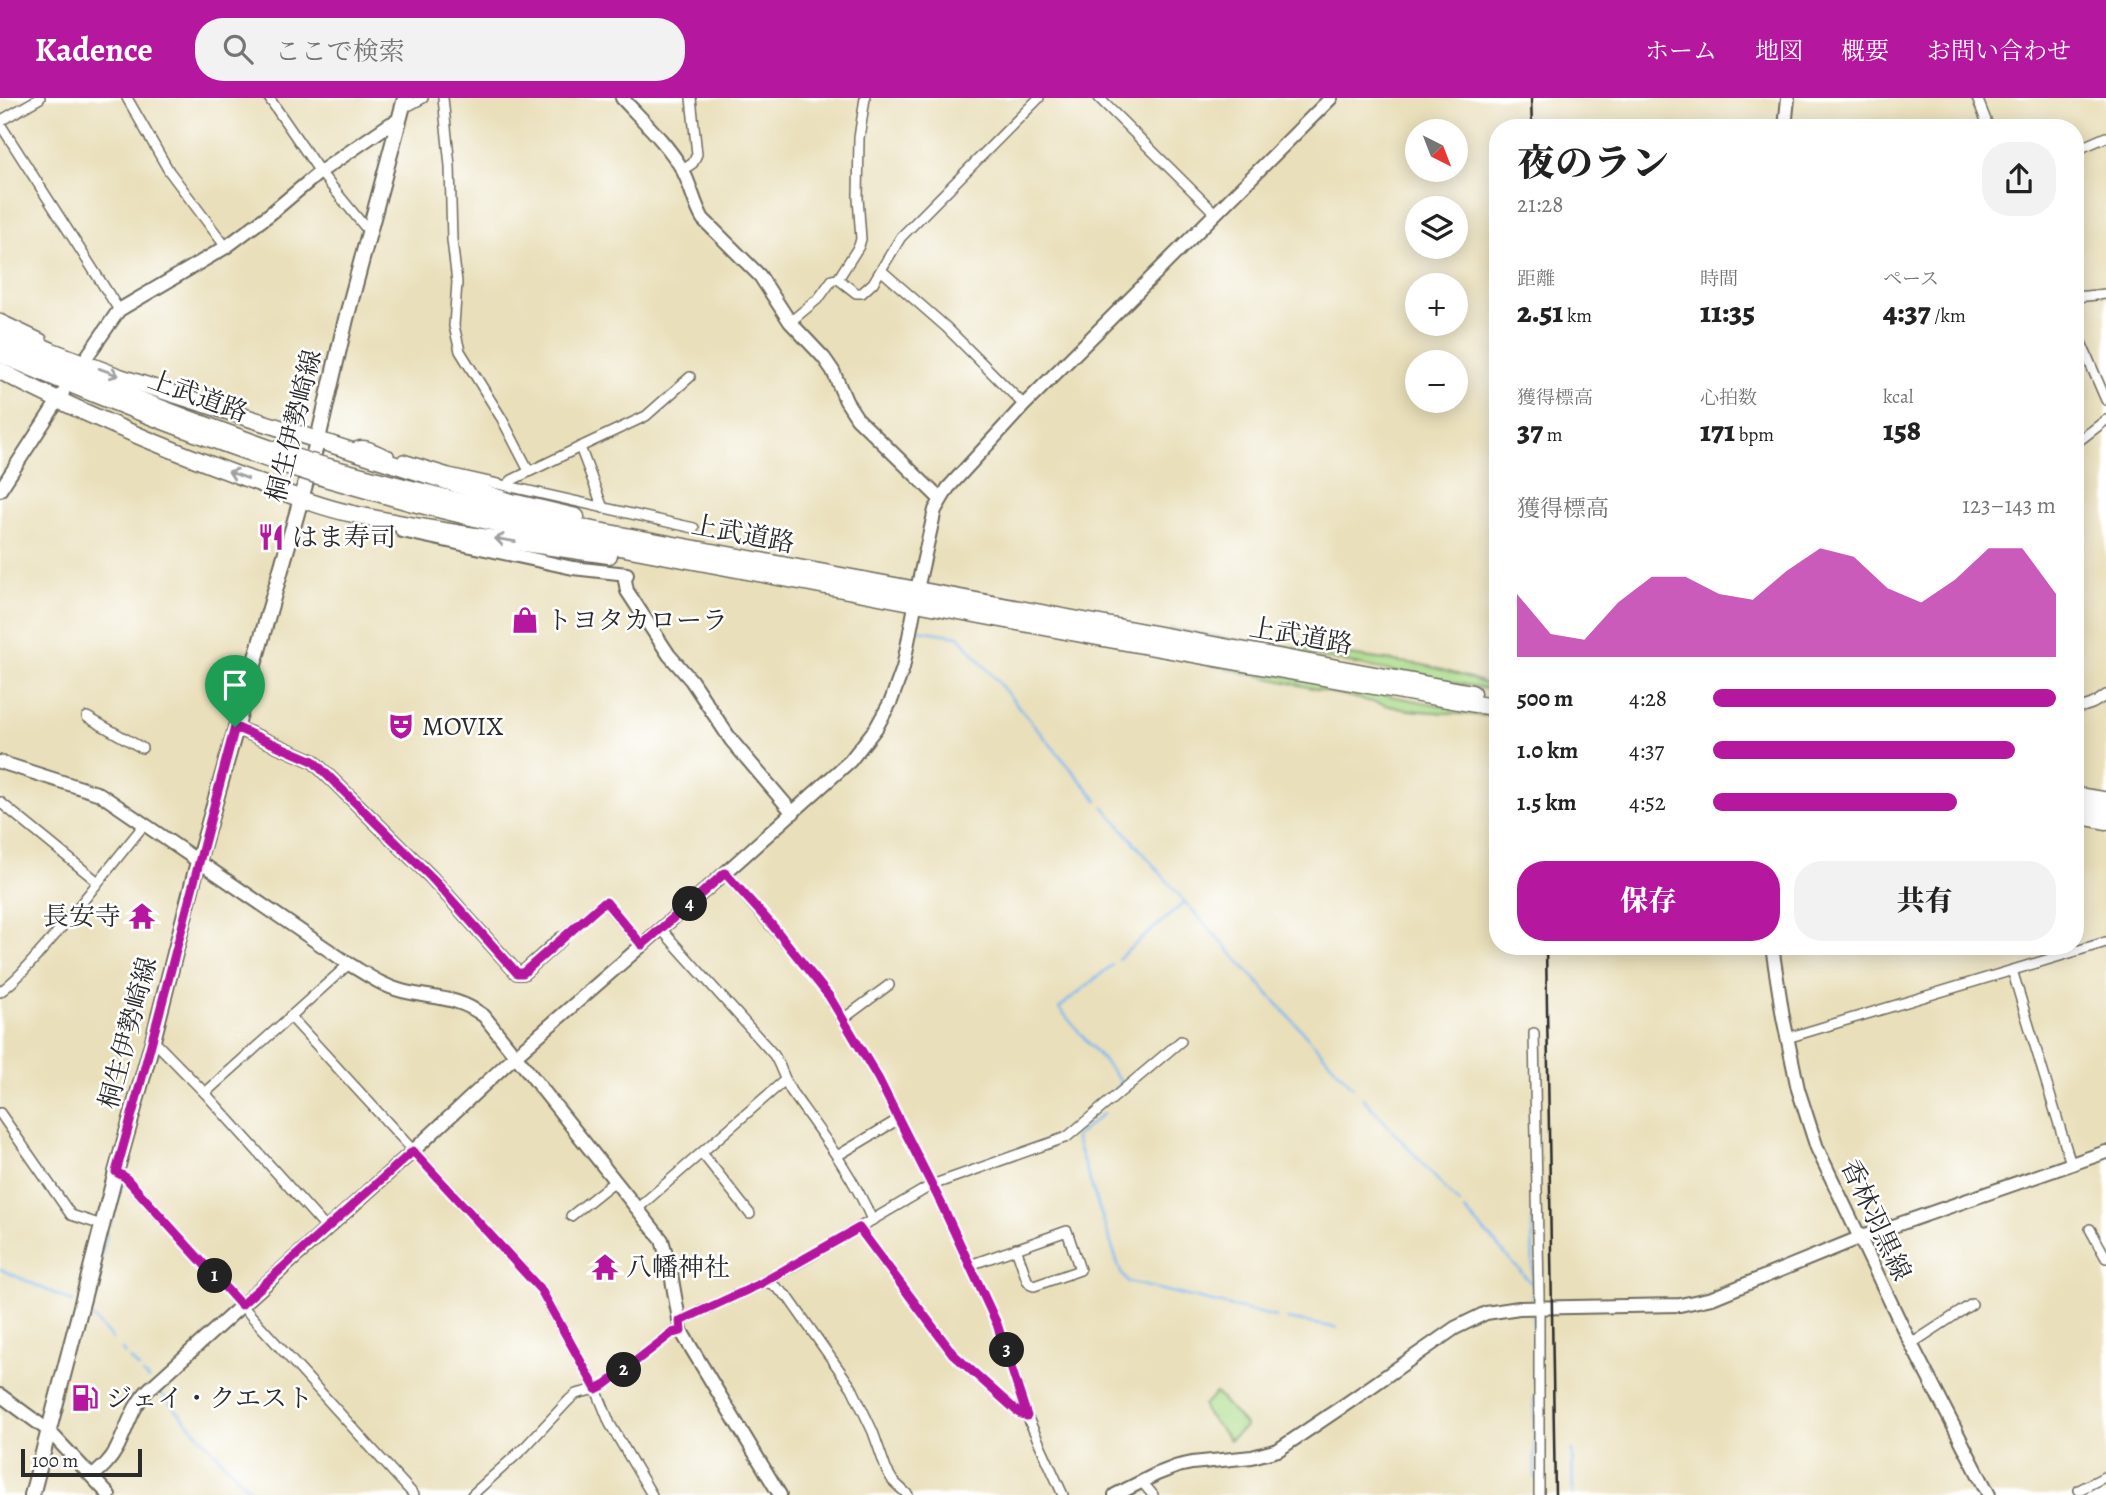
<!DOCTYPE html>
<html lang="ja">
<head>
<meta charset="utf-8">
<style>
  body { margin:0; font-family:Alegreya,"Noto Serif JP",serif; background:#f2f2f2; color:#222; height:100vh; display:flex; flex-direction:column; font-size:26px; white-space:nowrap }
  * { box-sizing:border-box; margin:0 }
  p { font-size:23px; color:#767676 }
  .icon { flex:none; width:38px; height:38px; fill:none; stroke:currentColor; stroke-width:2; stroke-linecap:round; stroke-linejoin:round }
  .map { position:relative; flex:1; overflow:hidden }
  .sheet { position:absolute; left:1489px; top:21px; width:595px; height:836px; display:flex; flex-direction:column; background:#fff; border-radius:28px; box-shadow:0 4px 18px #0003 }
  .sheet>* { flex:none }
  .needle { width:46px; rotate:138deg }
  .controls { position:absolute; left:1405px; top:21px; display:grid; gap:14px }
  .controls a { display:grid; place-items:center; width:63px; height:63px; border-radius:50%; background:#fff; box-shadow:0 4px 18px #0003; font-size:35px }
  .scale { position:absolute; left:21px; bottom:18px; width:121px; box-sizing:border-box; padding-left:7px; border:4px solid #2b2b2b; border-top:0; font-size:19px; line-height:24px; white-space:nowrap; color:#2b2b2b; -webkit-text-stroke:5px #fff; paint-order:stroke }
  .pin { position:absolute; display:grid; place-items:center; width:60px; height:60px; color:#fff; margin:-72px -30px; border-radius:50% 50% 50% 0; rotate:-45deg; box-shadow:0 0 7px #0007 }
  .pin .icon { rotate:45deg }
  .km { position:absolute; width:35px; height:35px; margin:-18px; border-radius:50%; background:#222; color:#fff; font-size:19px; line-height:35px; text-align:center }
  .round { display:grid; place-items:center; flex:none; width:74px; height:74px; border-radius:28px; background:#f2f2f2 }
  .headline { display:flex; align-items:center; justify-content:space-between; height:119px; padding:0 28px }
  h1 { font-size:38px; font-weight:800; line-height:52px }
  .stats { display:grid; grid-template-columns:repeat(3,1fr); gap:10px; height:119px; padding:7px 28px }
  .stats div { display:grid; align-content:center }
  .stats b { font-size:30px; font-weight:800 }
  .stats small { font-size:19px; font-weight:400 }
  .stats p { font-size:19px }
  .chart { height:196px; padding:14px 28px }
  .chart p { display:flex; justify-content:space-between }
  .chart svg { width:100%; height:126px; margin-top:7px; fill:#b5179e; opacity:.7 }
  .button { display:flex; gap:14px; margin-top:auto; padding:14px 28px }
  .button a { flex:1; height:80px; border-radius:28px; background:#b5179e; color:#fff; font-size:28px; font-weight:800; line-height:80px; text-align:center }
  .button a+a { background:#f2f2f2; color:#222 }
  ul { padding:0 28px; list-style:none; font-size:23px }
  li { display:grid; grid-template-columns:112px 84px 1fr; align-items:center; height:52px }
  li i { height:18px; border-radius:9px; background:#b5179e }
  header { display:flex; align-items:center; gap:42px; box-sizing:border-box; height:98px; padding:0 35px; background:#b5179e; color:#fff }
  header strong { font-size:33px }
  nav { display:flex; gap:38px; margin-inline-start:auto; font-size:24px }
  .search { width:490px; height:63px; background:#f2f2f2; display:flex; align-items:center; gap:18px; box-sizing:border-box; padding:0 24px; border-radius:28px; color:#767676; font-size:26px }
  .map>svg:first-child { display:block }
  .green { fill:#aada88; stroke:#6a825a; stroke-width:2 }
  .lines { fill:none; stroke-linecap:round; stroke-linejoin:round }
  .stream { stroke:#7eb8ef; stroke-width:2.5 }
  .street-casing { stroke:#6e6a5d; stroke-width:12 }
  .secondary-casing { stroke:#6e6a5d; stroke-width:16 }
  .primary-casing { stroke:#6e6a5d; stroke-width:18 }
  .highway-casing { stroke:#6e6a5d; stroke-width:19 }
  .street { stroke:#fff; stroke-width:9 }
  .secondary { stroke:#fff; stroke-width:12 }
  .primary { stroke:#fff; stroke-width:14 }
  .highway { stroke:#fff; stroke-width:16 }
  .rail { stroke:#2b2b2b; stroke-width:2.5 }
  .highway-bridge-casing { stroke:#6e6a5d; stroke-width:19; stroke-linecap:butt }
  .highway-bridge { stroke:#fff; stroke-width:16 }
  .oneway { stroke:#a0a0a0 }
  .route-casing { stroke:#fff; stroke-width:14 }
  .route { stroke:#b5179e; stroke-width:9 }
  .labels { text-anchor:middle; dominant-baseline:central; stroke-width:5; stroke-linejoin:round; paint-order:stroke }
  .street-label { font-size:26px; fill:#2b2b2b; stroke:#fff }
  .poi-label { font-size:26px; fill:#2b2b2b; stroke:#fff; text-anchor:start }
</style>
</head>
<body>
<header>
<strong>Kadence</strong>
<div class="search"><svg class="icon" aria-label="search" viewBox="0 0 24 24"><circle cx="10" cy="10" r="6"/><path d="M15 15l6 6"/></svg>ここで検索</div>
<nav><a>ホーム</a><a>地図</a><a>概要</a><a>お問い合わせ</a></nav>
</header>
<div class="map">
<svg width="2106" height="1397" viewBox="0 0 2106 1397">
  <rect width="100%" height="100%" fill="#fff"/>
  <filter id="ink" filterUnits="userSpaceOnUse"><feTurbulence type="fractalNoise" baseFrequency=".0143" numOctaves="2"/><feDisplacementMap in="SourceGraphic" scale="14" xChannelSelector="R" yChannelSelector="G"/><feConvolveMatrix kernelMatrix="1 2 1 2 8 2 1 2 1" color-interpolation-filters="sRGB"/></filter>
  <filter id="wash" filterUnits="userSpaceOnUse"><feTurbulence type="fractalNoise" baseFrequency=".00686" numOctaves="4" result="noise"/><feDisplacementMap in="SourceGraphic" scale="28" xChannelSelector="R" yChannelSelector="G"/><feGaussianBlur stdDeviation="1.57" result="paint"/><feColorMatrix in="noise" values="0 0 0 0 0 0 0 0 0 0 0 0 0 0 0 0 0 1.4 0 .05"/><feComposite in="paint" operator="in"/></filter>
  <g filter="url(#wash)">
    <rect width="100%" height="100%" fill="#e9dfba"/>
    <g class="green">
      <polygon points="1169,531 1250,544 1424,567 1464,578 1498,590 1498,593"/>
      <polygon points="1155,554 1498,618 1498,619 1407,612"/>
      <polygon points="1216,1295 1246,1328 1230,1342 1205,1314 1203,1307"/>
    </g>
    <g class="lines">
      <g class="stream">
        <polyline points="919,532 959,538 1098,703"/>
        <polyline points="1104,709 1185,804 1353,989"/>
        <polyline points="1118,861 1185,804"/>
        <polyline points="1363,1000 1459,1106"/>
        <polyline points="1097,1007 1122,985 1059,910 1112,867"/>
        <polyline points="1104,1015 1075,1039 1121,1175 1128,1184 1276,1219"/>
        <polyline points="1532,1071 1533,1200"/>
        <polyline points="1465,1112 1532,1186"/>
        <polyline points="110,1127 122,1085"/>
        <polyline points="0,1171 73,1204"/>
        <polyline points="95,1184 107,1136"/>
        <polyline points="92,1194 88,1214 112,1241"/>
        <polyline points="1533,1218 1534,1285"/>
        <polyline points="1287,1221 1337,1230"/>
        <polyline points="122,1252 125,1256"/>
        <polyline points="130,1261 139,1270"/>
        <polyline points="143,1276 148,1281"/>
        <polyline points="160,1294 254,1397"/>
        <polyline points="1534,1297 1535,1380"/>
        <polyline points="1572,1352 1573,1397"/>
      </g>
    </g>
  </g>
  <g filter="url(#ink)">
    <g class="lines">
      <defs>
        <g id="street">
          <polyline points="127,0 169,73 226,149"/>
          <polyline points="269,0 320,74 369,134"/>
          <polyline points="443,0 450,68 452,142 457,184 454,228 460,253 502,321 529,373"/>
          <polyline points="1099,0 1215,115"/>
          <polyline points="1977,0 1989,30"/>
          <polyline points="403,6 410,7 423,0"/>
          <polyline points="0,23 40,0"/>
          <polyline points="0,26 119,212"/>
          <polyline points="2076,52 2106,39"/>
          <polyline points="683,72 693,65 697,56 691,0"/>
          <polyline points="882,173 946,229 1024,307"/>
          <polyline points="838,181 856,195 862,195 873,185 901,139 1039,0"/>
          <polyline points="2076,199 2106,196"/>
          <polyline points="0,221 42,241"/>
          <polyline points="790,224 819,200 832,182 838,181 859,148 861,141 858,100 859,40 865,0"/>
          <polyline points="2076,233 2106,302"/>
          <polyline points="2076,345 2106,322"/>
          <path d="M351,352C365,341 375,353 389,357"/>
          <polyline points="403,361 449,375 694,430"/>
          <polyline points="507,387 512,382 580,349"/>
          <polyline points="603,410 580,349 646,318 690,279"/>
          <path d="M2076,609C2088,610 2096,604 2106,597"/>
          <polyline points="87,619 142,650"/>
          <polyline points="2076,694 2106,699"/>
          <polyline points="0,704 98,784"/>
          <polyline points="725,775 804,866 829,898 878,980 941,1105 997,1226 1027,1318 1063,1397"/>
          <path d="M661,831L774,957C781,968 784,981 791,993C820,1034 852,1075 872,1122"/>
          <polyline points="561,841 603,805 605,804 642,847"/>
          <polyline points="2012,872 2071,1066"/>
          <path d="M0,894C19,880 33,862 49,844C82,806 112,766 144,727"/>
          <polyline points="290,918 541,1192 596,1291 610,1326 652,1397"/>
          <polyline points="843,921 889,887"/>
          <polyline points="1534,935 1539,1196 1539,1397"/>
          <polyline points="1787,940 2106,844"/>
          <polyline points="153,942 205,995 326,1130"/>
          <polyline points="205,995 349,866"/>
          <polyline points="0,1015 71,1117 102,1127"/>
          <polyline points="702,1055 750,1116"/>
          <polyline points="837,1058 899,1021"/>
          <polyline points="116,1074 125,1079 414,1397"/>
          <polyline points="638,1110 785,982"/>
          <polyline points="571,1118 615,1083"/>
          <polyline points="859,1130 953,1256 1019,1315 1027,1318"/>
          <polyline points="2090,1131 2106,1160"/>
          <polyline points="970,1167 1067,1133 1080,1172 1034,1188 1031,1187 1027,1182 1016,1150"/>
          <polyline points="764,1183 773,1187 788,1199 852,1290 873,1334 886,1371 893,1383 908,1397"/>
          <polyline points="680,1223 758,1187 797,1166 932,1087 1067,1039 1181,943"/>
          <polyline points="1911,1246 1972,1206"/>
          <polyline points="1142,1384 1153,1397"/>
          <polyline points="2079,1392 2106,1378"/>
          <polyline points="472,1397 525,1349 569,1302 576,1296 596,1291 606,1286 672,1235 681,1233"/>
        </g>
        <g id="secondary">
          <path d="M622,0C642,22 667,45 682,71C691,87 694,106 703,121L760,178L790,224L824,260L833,273L846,303L857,320L940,401"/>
          <polyline points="1785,30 1788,0"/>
          <polyline points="79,270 119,212 226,149 270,116 320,74 390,26 399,22"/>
          <polyline points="0,392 63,295"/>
          <polyline points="402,433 573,470 627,476 625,482 627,493 669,557 691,582 731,642 793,715"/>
          <polyline points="918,487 935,412 948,390 1024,307 1331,0"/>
          <polyline points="235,629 313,663 431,779 517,875 523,875 561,841"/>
          <path d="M0,664L100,696L349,866C366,876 382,888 402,893C433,901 456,897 484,918L662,1142L670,1170L681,1233L780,1397"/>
          <polyline points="1772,849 1783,919 1798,991 1817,1050 1903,1230 1989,1397"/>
          <polyline points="0,1297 49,1333 109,1397"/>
          <path d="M93,1378C102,1370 110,1363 116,1352C127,1332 131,1310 148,1292L413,1053L516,957L725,775L850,663L876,630L891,603L903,570L914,513"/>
          <polyline points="1115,1397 1157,1376 1178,1368 1192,1365 1252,1359 1278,1352 1349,1304 1455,1230 1486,1215 1519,1210 1680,1207 1712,1200 1859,1140 2106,1054"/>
        </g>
        <polyline id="primary" points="32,1397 116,1074 153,942 198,764 318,341 346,221 405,0"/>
        <g id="highway">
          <polyline points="0,230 52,253 120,279 512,404 576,419"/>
          <path d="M0,243C96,287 194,324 294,359"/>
          <path d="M0,256C97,299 191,335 291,369"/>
          <path d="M0,273C79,314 159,348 243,379C279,392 315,408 353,416C437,434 524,445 609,457"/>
          <polyline points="328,369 507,416 1472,595"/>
          <polyline points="325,380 413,405 508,428 1103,540 1498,610"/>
          <polyline points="2076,704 2106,710"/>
          <polyline points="2076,717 2106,723"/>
        </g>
      </defs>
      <use href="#street" class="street-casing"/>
      <use href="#secondary" class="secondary-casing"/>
      <use href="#primary" class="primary-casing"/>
      <use href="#highway" class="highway-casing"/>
      <use href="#street" class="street"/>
      <use href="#secondary" class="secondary"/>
      <use href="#primary" class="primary"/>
      <use href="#highway" class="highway"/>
      <g class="rail">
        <polyline points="1531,0 1532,30"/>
        <polyline points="1546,849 1555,1397"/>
      </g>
      <defs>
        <g id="highway-bridge">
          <polyline points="294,359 328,369"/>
          <polyline points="291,369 325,380"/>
        </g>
      </defs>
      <use href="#highway-bridge" class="highway-bridge-casing"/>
      <use href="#highway-bridge" class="highway-bridge"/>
    </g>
    <defs><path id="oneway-shaft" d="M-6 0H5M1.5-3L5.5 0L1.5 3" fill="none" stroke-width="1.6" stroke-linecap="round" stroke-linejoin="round" transform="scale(1.75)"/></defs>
    <g class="oneway">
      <use href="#oneway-shaft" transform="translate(109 274) rotate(20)"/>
      <use href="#oneway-shaft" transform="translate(238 377) rotate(-160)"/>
      <use href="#oneway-shaft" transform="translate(505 442) rotate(-171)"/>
    </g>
  </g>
  <g class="lines" filter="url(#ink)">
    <defs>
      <path id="route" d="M235,629L313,663L431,779L517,875H523L603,805L606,804L642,847L725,775L772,827L829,898L878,980L941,1105L997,1226L1027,1318L1019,1315L953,1256L859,1130L758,1187L680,1223L681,1233L672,1235L606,1286L596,1291L541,1192L413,1053L241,1207L125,1079L116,1074C158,926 195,777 235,629Z"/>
    </defs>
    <use href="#route" class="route-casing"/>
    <use href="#route" class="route"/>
  </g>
  <defs>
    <symbol id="restaurant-bare" viewBox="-9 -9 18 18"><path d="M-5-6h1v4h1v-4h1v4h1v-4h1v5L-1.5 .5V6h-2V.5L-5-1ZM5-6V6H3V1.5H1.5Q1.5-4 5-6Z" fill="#b5179e" stroke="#fff" stroke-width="2.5" paint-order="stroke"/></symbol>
    <symbol id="shop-bare" viewBox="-9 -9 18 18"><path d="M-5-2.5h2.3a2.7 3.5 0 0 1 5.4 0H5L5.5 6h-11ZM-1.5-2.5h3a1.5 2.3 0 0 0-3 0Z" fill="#b5179e" stroke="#fff" stroke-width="2.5" paint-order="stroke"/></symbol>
    <symbol id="theatre-bare" viewBox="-9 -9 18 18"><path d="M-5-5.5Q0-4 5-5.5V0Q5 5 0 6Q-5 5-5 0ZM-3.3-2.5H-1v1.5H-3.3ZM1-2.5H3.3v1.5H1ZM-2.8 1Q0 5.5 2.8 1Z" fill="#b5179e" stroke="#fff" stroke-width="2.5" paint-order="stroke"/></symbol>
    <symbol id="temple-bare" viewBox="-9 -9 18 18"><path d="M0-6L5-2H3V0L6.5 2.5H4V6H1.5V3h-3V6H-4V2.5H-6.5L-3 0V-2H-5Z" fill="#b5179e" stroke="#fff" stroke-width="2.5" paint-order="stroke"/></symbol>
    <symbol id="fuel-bare" viewBox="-9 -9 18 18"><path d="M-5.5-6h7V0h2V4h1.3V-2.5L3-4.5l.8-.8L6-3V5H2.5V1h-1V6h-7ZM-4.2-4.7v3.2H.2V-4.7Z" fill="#b5179e" stroke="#fff" stroke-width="2.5" paint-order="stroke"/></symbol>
  </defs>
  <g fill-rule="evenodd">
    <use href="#restaurant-bare" x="252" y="420" width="38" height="38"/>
    <use href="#shop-bare" x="506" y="503" width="38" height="38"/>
    <use href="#theatre-bare" x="382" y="609" width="38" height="38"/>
    <use href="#temple-bare" x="123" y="799" width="38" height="38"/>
    <use href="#temple-bare" x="586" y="1150" width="38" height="38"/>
    <use href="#fuel-bare" x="66" y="1281" width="38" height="38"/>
  </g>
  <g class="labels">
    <g class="street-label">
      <text transform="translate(198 298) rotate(20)">上武道路</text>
      <text transform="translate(294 328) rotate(-76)">桐生伊勢崎線</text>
      <text transform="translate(743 436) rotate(11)">上武道路</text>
      <text transform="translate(1301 538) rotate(10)">上武道路</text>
      <text transform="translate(128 935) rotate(-75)">桐生伊勢崎線</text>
      <text transform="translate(1876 1122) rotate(65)">香林羽黒線</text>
    </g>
    <g class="poi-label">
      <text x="292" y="439">はま寿司</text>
      <text x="546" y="522">トヨタカローラ</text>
      <text x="422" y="628">MOVIX</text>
      <text x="121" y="818" text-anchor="end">長安寺</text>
      <text x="626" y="1169">八幡神社</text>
      <text x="106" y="1300">ジェイ・クエスト</text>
    </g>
  </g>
</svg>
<div class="controls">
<a><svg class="needle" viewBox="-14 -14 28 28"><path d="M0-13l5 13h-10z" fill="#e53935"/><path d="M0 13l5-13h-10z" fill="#767676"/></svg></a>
<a><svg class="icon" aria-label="layers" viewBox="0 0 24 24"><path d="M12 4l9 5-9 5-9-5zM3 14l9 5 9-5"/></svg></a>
<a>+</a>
<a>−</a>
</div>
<div class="scale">100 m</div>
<div class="pin" style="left:235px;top:629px;background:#1e9e55"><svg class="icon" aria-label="arrive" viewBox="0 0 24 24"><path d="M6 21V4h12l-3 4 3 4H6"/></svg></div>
<b class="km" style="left:215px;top:1178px">1</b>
<b class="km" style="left:624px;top:1272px">2</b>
<b class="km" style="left:1007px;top:1252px">3</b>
<b class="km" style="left:690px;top:806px">4</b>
<section class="sheet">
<div class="headline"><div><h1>夜のラン</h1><p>21:28</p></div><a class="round"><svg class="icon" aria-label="share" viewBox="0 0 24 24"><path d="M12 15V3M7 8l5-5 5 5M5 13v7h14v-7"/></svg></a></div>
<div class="stats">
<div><p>距離</p><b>2.51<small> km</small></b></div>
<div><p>時間</p><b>11:35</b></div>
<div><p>ペース</p><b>4:37<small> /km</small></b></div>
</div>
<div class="stats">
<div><p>獲得標高</p><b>37<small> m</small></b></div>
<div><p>心拍数</p><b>171<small> bpm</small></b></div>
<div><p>kcal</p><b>158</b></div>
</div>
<div class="chart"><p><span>獲得標高</span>123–143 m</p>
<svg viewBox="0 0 160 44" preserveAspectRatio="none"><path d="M0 44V22L10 36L20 38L30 25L40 16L50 16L60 22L70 24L80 14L90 6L100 9L110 20L120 25L130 17L140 6L150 6L160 22V44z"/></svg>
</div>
<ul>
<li><b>500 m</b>4:28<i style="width:100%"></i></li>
<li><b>1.0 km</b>4:37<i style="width:88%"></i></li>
<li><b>1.5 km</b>4:52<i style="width:71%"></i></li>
</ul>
<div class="button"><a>保存</a><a>共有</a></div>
</section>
</div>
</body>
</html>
